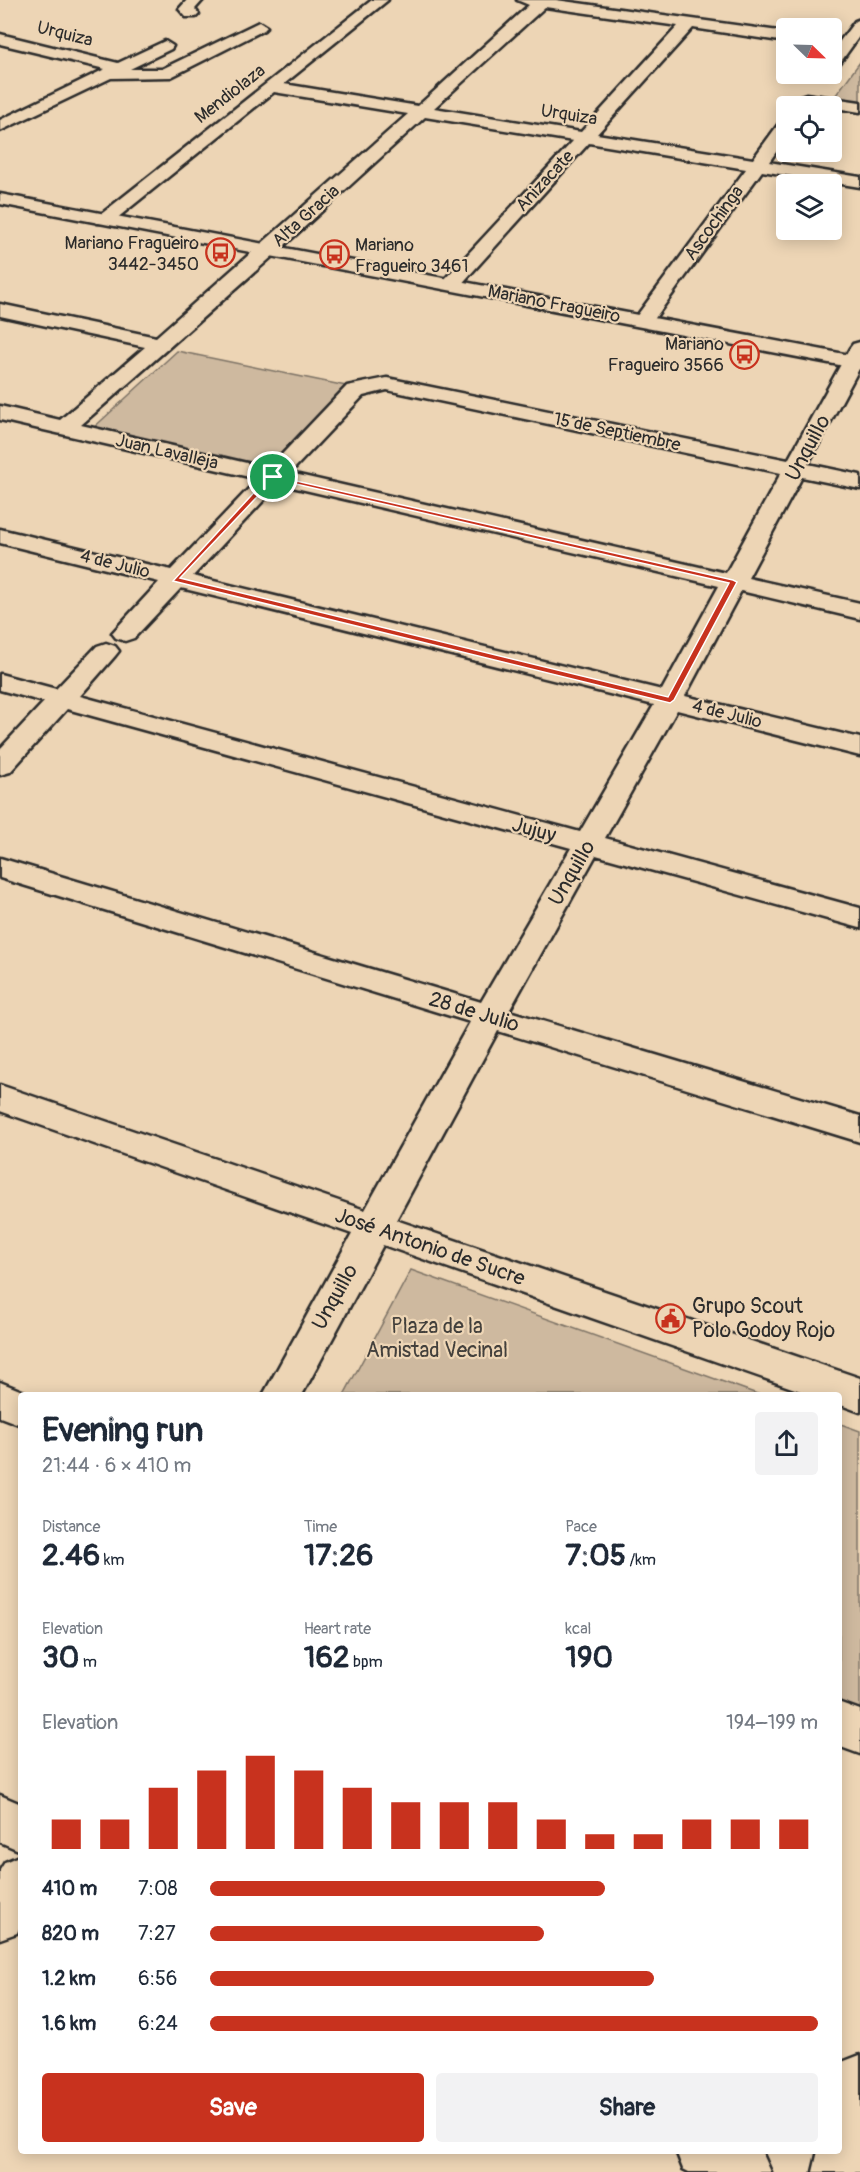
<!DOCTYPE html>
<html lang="en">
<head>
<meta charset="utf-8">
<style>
  body { margin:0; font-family:Pangolin,sans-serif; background:#f2f2f3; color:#1f2937; height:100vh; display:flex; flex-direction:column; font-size:22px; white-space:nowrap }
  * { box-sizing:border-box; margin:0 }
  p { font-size:20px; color:#747a83 }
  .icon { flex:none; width:33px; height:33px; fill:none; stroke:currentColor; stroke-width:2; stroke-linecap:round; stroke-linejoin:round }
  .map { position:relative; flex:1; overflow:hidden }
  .side { position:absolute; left:18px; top:1392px; width:824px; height:762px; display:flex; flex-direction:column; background:#fff; border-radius:6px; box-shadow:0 3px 15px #0003 }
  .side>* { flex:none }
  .needle { width:39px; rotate:113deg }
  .tools { position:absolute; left:776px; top:18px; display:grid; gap:12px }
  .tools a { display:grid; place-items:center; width:66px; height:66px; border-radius:6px; background:#fff; box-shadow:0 3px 15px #0003; font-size:30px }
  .pin { position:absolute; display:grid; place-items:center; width:51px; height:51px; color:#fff; margin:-26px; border:3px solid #fff; border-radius:50%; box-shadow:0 2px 6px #0007 }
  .round { display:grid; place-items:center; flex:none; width:63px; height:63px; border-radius:6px; background:#f2f2f3 }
  .head { display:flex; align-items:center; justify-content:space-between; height:102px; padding:0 24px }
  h1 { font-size:33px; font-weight:700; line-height:45px }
  .stats { display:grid; grid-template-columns:repeat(3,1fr); gap:9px; height:102px; padding:6px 24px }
  .stats div { display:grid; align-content:center }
  .stats b { font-size:30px; font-weight:700 }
  .stats small { font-size:16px; font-weight:400 }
  .stats p { font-size:16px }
  .chart { height:168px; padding:12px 24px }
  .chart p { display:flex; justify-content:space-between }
  .chart svg { width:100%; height:108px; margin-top:6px; stroke:#c8321e; stroke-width:6 }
  .action { display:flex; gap:12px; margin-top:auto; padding:12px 24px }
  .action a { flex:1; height:69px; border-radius:6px; background:#c8321e; color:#fff; font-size:24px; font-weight:700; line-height:69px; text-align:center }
  .action a+a { background:#f2f2f3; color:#1f2937 }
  ul { padding:0 24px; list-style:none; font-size:20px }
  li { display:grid; grid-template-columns:96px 72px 1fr; align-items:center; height:45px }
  li i { height:15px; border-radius:8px; background:#c8321e }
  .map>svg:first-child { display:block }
  .green { fill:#ceb99f; stroke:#7c7265; stroke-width:1.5 }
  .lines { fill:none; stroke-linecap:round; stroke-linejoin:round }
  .minor-casing { stroke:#2b2b2b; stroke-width:5 }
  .major-casing { stroke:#2b2b2b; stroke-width:5 }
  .minor { fill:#edd5b5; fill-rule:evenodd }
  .major { fill:#edd5b5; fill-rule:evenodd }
  .route { fill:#c8321e; stroke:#fff; stroke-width:1.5; fill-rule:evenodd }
  .labels { text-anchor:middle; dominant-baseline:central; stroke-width:4.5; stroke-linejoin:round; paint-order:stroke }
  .far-street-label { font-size:18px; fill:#2b2b2b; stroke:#edd5b5 }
  .far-poi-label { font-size:18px; fill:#2b2b2b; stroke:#edd5b5; text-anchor:end }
  .street-label { font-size:21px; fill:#2b2b2b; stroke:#edd5b5 }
  .poi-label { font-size:21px; fill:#2b2b2b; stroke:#edd5b5; text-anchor:start }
  .park-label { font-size:21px; fill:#43403c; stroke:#edd5b5 }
</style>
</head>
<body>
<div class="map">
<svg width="860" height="2172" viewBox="0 0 860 2172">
  <rect width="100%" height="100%" fill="#edd5b5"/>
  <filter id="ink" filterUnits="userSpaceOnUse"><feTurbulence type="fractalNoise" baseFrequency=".0167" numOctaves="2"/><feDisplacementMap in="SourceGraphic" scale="12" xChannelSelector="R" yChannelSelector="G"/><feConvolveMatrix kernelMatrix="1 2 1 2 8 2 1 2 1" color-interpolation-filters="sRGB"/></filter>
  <g filter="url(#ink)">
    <g class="green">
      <polygon points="860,62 860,103 833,99"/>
      <polygon points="177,351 346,386 268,470 90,431"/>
      <polygon points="411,1270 760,1395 344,1395"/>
      <polygon points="838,1423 860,1431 860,1714 839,1705"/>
    </g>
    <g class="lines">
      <defs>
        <g id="minor">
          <polygon points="187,0 203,0 195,9 199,14 196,17 186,17 179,9"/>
          <path d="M372,0H388L284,84L418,106L529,5L517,0H556L786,32V42L693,28L597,134L753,159L780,122L786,121V138L769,162L860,177V187L762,171L650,325H636L633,321L746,169L589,143L457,289H443L440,285L443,281L573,141L425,117L275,254L81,425L269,468L347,386L387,378L788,460L850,348L853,344L860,342V367L808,464L860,475V489L802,477L748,578L860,603V619L741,591L685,696L860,738V756L677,710L605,838L860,908V928L596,855L509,1011L860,1116V1142L498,1031L396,1220L860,1378V1412L838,1404V1395H812L383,1245L302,1395H263L352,1234L0,1111V1085L365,1210L470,1022L0,878V858L481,1002L571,848L67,709L10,772L0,775V749L44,702L0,690V674L56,689L97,646L106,643L115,646L119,651L115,656L80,696L580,832L654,705L181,588L134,638L125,641L116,638L112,633L159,582L0,543V529L171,570L258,479L0,420V406L60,420L145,347L0,316V304L156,337L408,114L274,92L111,223H97L95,219ZM545,7L678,26L581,132L434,108ZM387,390L781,473L726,573L290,473L363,396ZM279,484L719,586L662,690L193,576Z"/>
          <polygon points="860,19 860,35 837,67 831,69 831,53 855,21"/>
          <polygon points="259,22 267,27 264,30 171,77 111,78 0,131 0,120 105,69 0,44 0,34 118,63 165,41 173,46 171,49 130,69 162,69"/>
          <polygon points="806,94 860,102 860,112 800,102 798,99 800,96"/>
          <polygon points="0,1382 32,1395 21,1395 21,1425 0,1417"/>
          <polygon points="838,1702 860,1710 860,1754 838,1746"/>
          <polygon points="0,1795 21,1804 21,1851 0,1842"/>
          <polygon points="21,1855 21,1924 17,1933 0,1939 0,1870 5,1862"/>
          <polygon points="860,2055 860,2172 813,2172 818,2151 838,2151 838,2072 842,2062"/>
          <polygon points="676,2151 757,2151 763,2154 771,2172 689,2172 683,2169"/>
        </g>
        <polygon id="major" points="0,194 860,357 860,369 0,204"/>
      </defs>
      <use href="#minor" class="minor-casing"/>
      <use href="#major" class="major-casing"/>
      <use href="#minor" class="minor"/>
      <use href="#major" class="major"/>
    </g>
  </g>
  <path class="route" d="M270,475L733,580L737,582L674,700L670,703L173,581ZM274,479L729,583L668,697L180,578Z"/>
  <defs>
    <symbol id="bus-ring" viewBox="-11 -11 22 22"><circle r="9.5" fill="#edd5b5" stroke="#c8321e" stroke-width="1.5"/><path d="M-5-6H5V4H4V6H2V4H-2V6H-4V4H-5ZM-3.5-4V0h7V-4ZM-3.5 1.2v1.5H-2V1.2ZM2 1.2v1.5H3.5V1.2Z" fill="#c8321e"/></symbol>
    <symbol id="civic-ring" viewBox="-11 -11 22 22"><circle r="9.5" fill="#edd5b5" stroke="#c8321e" stroke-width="1.5"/><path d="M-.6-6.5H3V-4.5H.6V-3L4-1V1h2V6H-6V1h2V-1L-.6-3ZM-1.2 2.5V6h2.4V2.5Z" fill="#c8321e"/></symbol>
  </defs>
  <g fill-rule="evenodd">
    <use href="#bus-ring" x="204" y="236" width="33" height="33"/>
    <use href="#bus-ring" x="318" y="238" width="33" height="33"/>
    <use href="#bus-ring" x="728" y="338" width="33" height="33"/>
    <use href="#civic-ring" x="654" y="1302" width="33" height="33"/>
  </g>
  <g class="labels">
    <g class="far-street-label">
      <text transform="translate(65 34) rotate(14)">Urquiza</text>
      <text transform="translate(230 94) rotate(-38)">Mendiolaza</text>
      <text transform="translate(569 115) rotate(9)">Urquiza</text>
      <text transform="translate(545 181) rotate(-47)">Anizacate</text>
      <text transform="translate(306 216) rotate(-42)">Alta Gracia</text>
      <text transform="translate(714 223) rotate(-54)">Ascochinga</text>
      <text transform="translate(554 304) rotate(11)">Mariano Fragueiro</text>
      <text transform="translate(617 432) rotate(12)">15 de Septiembre</text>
      <text transform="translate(167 452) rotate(13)">Juan Lavalleja</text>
      <text transform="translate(115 564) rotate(14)">4 de Julio</text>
      <text transform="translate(727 714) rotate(14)">4 de Julio</text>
    </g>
    <g class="far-poi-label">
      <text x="199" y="243">Mariano Fragueiro<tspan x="199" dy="21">3442-3450</tspan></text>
      <text x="355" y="245" text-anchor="start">Mariano<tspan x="355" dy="21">Fragueiro 3461</tspan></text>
      <text x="724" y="344">Mariano<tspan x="724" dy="21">Fragueiro 3566</tspan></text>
    </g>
    <g class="street-label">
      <text transform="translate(808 448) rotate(-62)">Unquillo</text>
      <text transform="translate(534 830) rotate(16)">Jujuy</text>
      <text transform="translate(572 873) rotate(-60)">Unquillo</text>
      <text transform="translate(474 1012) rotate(17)">28 de Julio</text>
      <text transform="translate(430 1247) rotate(19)">José Antonio de Sucre</text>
      <text transform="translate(335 1297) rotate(-61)">Unquillo</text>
    </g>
    <g class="poi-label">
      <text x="692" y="1306">Grupo Scout<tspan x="692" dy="24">Polo Godoy Rojo</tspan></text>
    </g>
    <g class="park-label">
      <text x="437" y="1326">Plaza de la<tspan x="437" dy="24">Amistad Vecinal</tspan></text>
    </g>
  </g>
</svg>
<div class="tools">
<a><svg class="needle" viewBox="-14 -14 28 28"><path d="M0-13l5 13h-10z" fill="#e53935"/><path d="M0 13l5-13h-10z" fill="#747a83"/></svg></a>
<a><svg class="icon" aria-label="locate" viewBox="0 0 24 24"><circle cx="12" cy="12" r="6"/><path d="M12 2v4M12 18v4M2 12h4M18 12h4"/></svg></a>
<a><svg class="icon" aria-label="layers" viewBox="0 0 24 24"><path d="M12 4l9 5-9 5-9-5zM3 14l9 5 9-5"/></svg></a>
</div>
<div class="pin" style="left:273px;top:477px;background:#1e9e55"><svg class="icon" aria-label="arrive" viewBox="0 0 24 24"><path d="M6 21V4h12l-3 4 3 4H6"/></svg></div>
<section class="side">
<div class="head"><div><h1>Evening run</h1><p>21:44 · 6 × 410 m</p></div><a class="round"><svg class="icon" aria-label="share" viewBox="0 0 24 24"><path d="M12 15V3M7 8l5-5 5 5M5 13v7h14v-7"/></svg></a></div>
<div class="stats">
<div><p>Distance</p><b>2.46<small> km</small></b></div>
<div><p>Time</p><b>17:26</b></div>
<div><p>Pace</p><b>7:05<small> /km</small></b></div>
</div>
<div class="stats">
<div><p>Elevation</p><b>30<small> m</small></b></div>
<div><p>Heart rate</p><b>162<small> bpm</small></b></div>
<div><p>kcal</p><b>190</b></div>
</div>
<div class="chart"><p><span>Elevation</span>194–199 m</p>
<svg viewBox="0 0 160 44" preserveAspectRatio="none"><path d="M5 44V32M15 44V32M25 44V19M35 44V12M45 44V6M55 44V12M65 44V19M75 44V25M85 44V25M95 44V25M105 44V32M115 44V38M125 44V38M135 44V32M145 44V32M155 44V32"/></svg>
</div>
<ul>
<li><b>410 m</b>7:08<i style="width:65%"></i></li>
<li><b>820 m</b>7:27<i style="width:55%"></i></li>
<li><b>1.2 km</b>6:56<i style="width:73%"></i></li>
<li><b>1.6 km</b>6:24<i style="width:100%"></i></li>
</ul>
<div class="action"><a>Save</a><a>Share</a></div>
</section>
</div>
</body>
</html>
